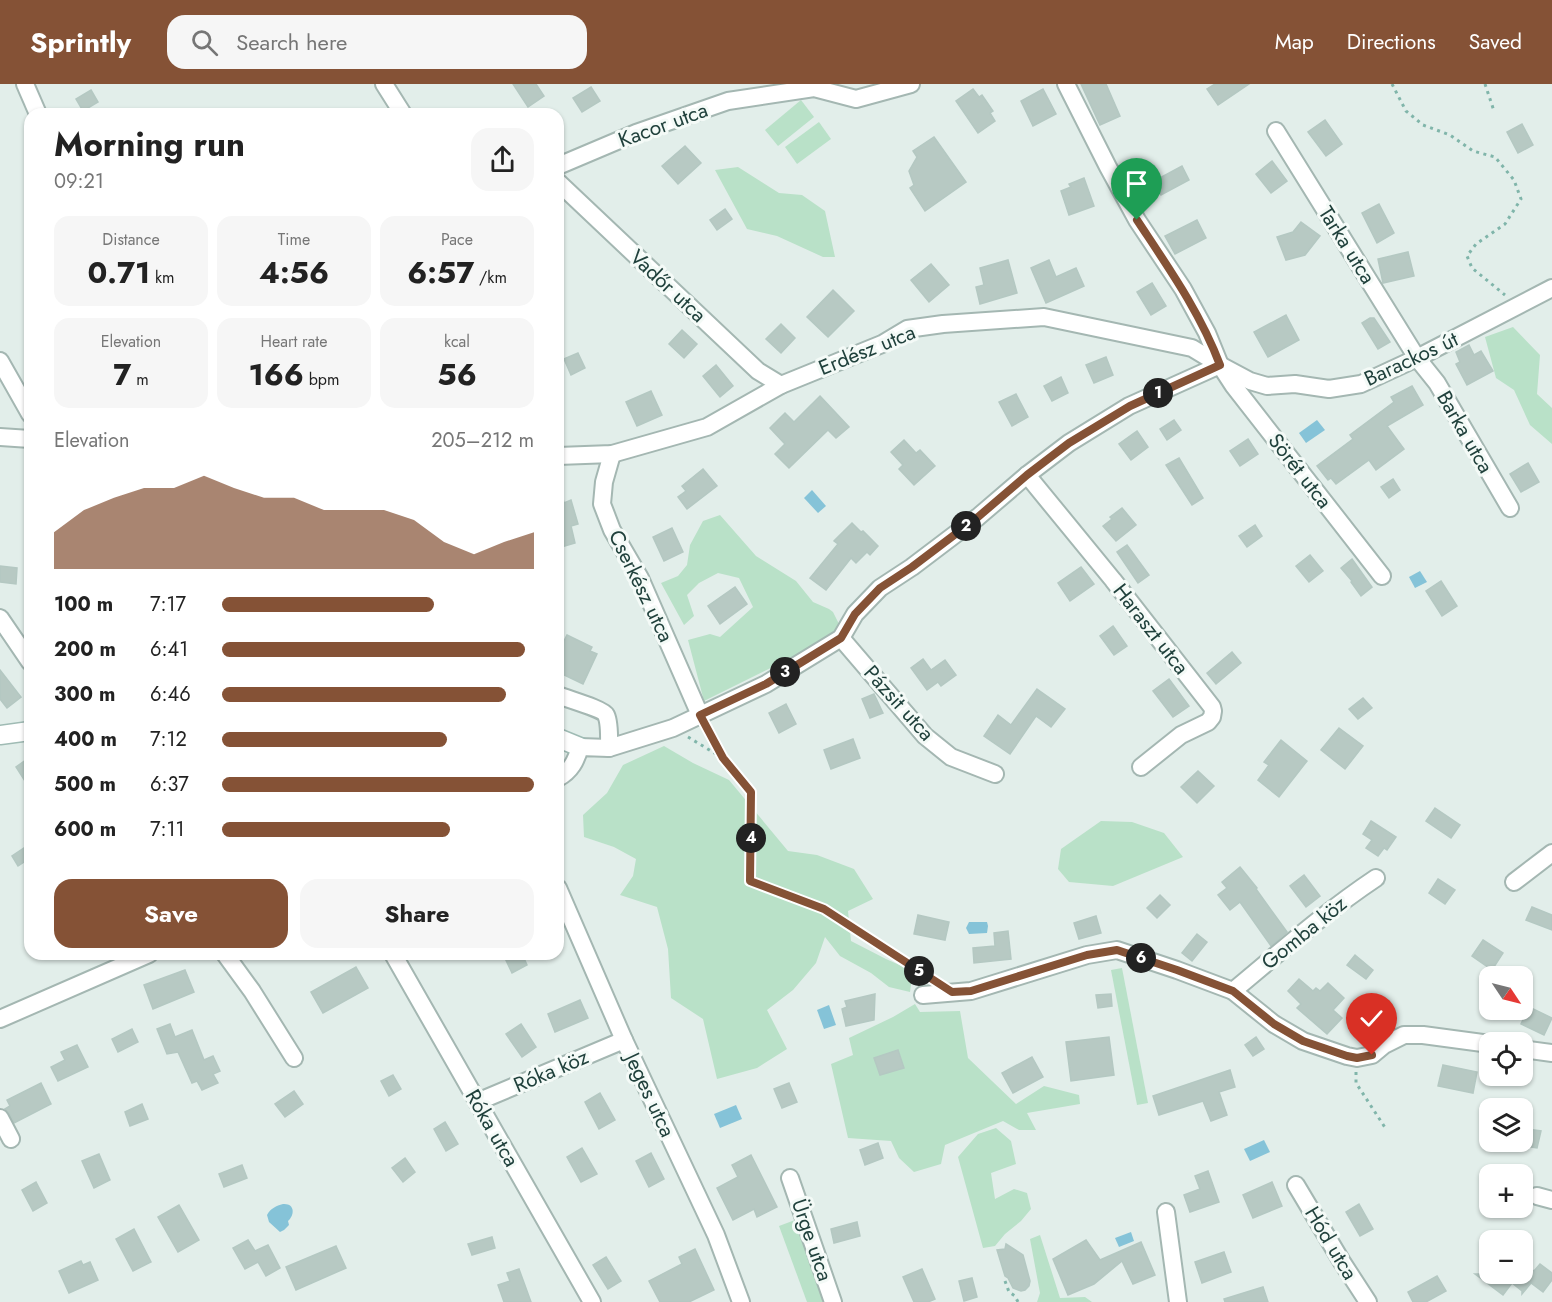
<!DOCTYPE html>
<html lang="en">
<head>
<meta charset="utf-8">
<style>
  body { margin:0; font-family:Jost,sans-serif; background:#f6f6f6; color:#222; height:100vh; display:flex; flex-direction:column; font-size:22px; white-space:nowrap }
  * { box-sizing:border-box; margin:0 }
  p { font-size:20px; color:#767676 }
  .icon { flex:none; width:33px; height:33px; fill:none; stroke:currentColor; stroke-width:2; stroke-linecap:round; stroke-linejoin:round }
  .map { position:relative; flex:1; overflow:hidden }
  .side { position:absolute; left:24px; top:24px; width:540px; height:852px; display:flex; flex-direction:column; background:#fff; border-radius:18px; box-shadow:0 2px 4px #0004 }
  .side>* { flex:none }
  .needle { width:39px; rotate:125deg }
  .fabs { position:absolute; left:1479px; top:882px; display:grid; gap:12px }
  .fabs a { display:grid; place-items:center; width:54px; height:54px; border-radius:12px; background:#fff; box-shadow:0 2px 4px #0004; font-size:30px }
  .pin { position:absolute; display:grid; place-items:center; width:51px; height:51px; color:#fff; margin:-62px -26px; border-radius:50% 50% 50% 0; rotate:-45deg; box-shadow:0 0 6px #0007 }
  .pin .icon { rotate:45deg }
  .km { position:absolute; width:30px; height:30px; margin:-15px; border-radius:50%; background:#222; color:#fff; font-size:16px; line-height:30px; text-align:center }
  .round { display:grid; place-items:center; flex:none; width:63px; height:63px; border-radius:18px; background:#f6f6f6 }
  .overview { display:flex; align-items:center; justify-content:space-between; height:102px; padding:0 30px }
  h1 { font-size:33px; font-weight:700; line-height:45px }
  .metrics { display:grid; grid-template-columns:repeat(3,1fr); gap:9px; height:102px; padding:6px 30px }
  .metrics div { display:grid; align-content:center; border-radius:15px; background:#f6f6f6; text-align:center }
  .metrics b { font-size:30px; font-weight:700 }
  .metrics small { font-size:16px; font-weight:400 }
  .metrics p { font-size:16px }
  .chart { height:168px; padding:12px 30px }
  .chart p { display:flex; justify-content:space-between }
  .chart svg { width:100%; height:108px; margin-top:6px; fill:#855236; opacity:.7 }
  .action { display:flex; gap:12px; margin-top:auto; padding:12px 30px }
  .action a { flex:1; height:69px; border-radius:18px; background:#855236; color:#fff; font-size:24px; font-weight:700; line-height:69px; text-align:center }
  .action a+a { background:#f6f6f6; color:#222 }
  ul { padding:0 30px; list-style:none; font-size:20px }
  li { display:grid; grid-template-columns:96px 72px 1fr; align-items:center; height:45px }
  li i { height:15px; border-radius:8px; background:#855236 }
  header { display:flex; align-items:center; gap:36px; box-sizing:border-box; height:84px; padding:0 30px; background:#855236; color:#fff }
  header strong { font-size:28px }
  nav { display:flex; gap:33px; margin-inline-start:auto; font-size:21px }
  .search { width:420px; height:54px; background:#f6f6f6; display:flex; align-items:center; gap:15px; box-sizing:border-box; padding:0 21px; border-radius:18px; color:#767676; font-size:22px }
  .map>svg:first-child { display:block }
  .green { fill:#b9e1c8 }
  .water { fill:#85c3d8 }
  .building { fill:#b7c9c3; stroke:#b4c8c2; stroke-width:1.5 }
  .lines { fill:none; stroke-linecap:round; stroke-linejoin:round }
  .street-casing { stroke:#a4b7b2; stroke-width:20 }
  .secondary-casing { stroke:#9fbbb4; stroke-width:21 }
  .path { stroke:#80b5aa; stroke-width:3; stroke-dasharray:3 4.5; stroke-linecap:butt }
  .street { stroke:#fff; stroke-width:16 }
  .secondary { stroke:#fff; stroke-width:18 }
  .route-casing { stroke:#fff; stroke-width:12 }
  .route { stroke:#855236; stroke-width:8 }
  .labels { text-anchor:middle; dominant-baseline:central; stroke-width:6; stroke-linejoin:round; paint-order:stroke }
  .street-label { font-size:21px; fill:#20413c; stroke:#f4faf7 }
</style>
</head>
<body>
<header>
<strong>Sprintly</strong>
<div class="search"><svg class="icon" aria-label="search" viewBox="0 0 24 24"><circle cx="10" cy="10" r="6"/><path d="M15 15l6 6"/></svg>Search here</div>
<nav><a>Map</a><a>Directions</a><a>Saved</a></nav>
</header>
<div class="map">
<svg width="1552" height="1218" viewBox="0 0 1552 1218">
  <rect width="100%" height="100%" fill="#e2eeea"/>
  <g class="green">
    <polygon points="801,16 814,33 778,62 765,46"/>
    <polygon points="819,38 831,55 797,80 785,63"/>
    <polygon points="738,83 779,109 802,111 825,127 835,173 823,173 777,152 747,145 715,86"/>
    <polygon points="1513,243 1540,271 1537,310 1552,324 1552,360 1530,341 1514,306 1496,294 1485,253"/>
    <polygon points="720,431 756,472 796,497 813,518 829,525 833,528 839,540 829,555 704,617 688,556 710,550 720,553 753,523 739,494 718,489 699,499 687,511 694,532 684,541 661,499 678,492 687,481 690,461 703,437"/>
    <polygon points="664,662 693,679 729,696 788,767 817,771 854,785 873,815 848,827 851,857 886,875 913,887 910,908 889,903 871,889 840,872 825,853 816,879 793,906 767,926 787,965 757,984 717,995 703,935 671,914 668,865 657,823 620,811 633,792 636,775 614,763 584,753 583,731 607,709 623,681"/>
    <polygon points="1101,737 1132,738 1164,749 1183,773 1113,802 1069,798 1058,785 1061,765"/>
    <polygon points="1122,884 1148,1019 1137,1021 1111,886"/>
    <polygon points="915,920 920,928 960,927 968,974 1016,1020 1044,1002 1079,1011 1080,1020 1027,1029 1036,1046 1019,1046 1003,1037 945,1061 941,1080 914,1088 899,1074 891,1057 848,1054 831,980 853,971 849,954 893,933"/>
    <polygon points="996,1044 1011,1057 1016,1080 991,1089 995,1115 1014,1105 1027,1109 1031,1125 1021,1137 1005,1150 995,1162 983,1164 958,1073 978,1050"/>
    <polygon points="795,1136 823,1218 807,1218 779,1142"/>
    <polygon points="1040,1151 1060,1214 1085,1213 1092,1218 1037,1218 1040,1209 1030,1155"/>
  </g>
  <g class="water">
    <polygon points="1317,336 1325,346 1306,359 1299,349"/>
    <polygon points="812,406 826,422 818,429 804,414"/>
    <polygon points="1420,487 1427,498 1415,504 1409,493"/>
    <polygon points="969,838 987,838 988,842 987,849 969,850 966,844"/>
    <polygon points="829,921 836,941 824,945 817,926"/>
    <polygon points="736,1021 742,1035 720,1044 714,1030"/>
    <polygon points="1264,1056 1270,1068 1250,1077 1244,1065"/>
    <path d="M283,1120C295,1119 295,1131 288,1137L289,1141L284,1146L280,1148L269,1138L267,1131C271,1124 276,1122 283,1120Z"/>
    <polygon points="1131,1148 1134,1157 1119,1163 1115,1154"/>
  </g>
  <g class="building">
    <polygon points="513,0 536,0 544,12 528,23"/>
    <polygon points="1081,0 1106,0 1120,32 1100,41"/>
    <polygon points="1215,0 1249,0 1218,21 1207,5"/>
    <polygon points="591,3 600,17 582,28 573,14"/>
    <polygon points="973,5 979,13 982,11 993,27 990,29 995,37 978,49 956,17"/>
    <polygon points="1043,5 1056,30 1033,42 1021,17"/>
    <polygon points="91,6 98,18 83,27 76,15"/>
    <polygon points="1325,36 1342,60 1326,72 1308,48"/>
    <polygon points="1522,40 1533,61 1518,69 1507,48"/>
    <polygon points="934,53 966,98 925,127 910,104 914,101 909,87 917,73 913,67"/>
    <polygon points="685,62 701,79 678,100 662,82"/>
    <polygon points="1272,77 1287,97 1271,109 1256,90"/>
    <polygon points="1182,82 1189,96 1161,111 1154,97"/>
    <polygon points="1084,94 1094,122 1069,131 1061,107 1071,103 1069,100"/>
    <polygon points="1379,120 1394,149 1377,159 1362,129"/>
    <polygon points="725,125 732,135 717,146 710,136"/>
    <polygon points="1197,136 1206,154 1175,170 1165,152"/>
    <polygon points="1301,138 1320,152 1305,171 1286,176 1277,153 1293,148"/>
    <polygon points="1408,168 1414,192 1383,199 1378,175"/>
    <polygon points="1008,176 1017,209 980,220 976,203 984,201 980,184"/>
    <polygon points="1049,176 1056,193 1076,184 1084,202 1046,219 1031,184"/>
    <polygon points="931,180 949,201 929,218 911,196"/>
    <polygon points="1152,199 1166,222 1151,231 1137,208"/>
    <polygon points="833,206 854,227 828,253 807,233"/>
    <polygon points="1286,231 1299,256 1268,273 1254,248"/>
    <polygon points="1370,234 1374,234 1390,258 1378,265 1362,239"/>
    <polygon points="781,240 795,254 781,269 766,255"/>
    <polygon points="682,246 697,260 684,274 669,260"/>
    <polygon points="1469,261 1474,271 1481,267 1493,287 1467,301 1456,280 1460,278 1456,268"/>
    <polygon points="578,269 585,284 571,291 564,275"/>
    <polygon points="1106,273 1113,291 1094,299 1086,281"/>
    <polygon points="716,281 733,302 720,313 703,292"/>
    <polygon points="1061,293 1068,309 1052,317 1044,302"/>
    <polygon points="1412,302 1423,321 1387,342 1404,365 1376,386 1369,376 1336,400 1331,394 1328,396 1317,382 1353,355 1350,351 1394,318 1391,313"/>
    <polygon points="651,307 662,331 637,342 626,318"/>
    <polygon points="1016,310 1028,333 1012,342 999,318"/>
    <polygon points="820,312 849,343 836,354 828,346 789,384 775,370 785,360 770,344 785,329 794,338"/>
    <polygon points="1174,336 1181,346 1167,356 1160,345"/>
    <polygon points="1137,347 1148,363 1131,376 1119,360"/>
    <polygon points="1248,355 1258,370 1240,382 1230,367"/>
    <polygon points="904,356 916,369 920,366 935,382 914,401 899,385 903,381 891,368"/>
    <polygon points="1179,374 1203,414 1192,421 1166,381"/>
    <polygon points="1528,379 1539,398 1521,408 1510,390"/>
    <polygon points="703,385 717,402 687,425 678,413 686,407 682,402"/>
    <polygon points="1393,395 1400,406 1389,414 1381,403"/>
    <polygon points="562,410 564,419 571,416 578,440 571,442 575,459 558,464 558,411"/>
    <polygon points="1122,424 1136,441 1116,457 1103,442 1112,435 1110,433"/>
    <polygon points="852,439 861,448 863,447 878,462 870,471 867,468 856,479 851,474 826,506 810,494 838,460 834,457"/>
    <polygon points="1255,441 1262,452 1247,463 1239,452"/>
    <polygon points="672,444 683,468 664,477 653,453"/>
    <polygon points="1127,461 1149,491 1138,499 1117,468"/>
    <polygon points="1310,471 1323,487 1309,498 1296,482"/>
    <polygon points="1352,475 1372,503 1361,512 1351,498 1352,497 1341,484"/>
    <polygon points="0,482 17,484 16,500 0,498"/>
    <polygon points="1081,483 1094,500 1070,517 1058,499"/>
    <polygon points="1441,497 1457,522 1442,532 1426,507"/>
    <polygon points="735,503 747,520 720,540 708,522"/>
    <polygon points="1113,542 1127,562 1114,571 1100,552"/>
    <polygon points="567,551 592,563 590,567 597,570 583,600 558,588 558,569"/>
    <polygon points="1232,568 1241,579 1216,600 1207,589"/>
    <polygon points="923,575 931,586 945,576 956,591 941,602 938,598 927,606 911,584"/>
    <polygon points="0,586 21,613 7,624 0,615"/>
    <polygon points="1169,595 1189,622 1173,633 1153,607"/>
    <polygon points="1037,605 1065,625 1051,643 1036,632 1010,670 984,652 998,631 1011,641"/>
    <polygon points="874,610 883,629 870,634 862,615"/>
    <polygon points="1363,614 1372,624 1358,635 1349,625"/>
    <polygon points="786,620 796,640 779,649 769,629"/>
    <polygon points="1339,644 1363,662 1345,685 1321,666"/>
    <polygon points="853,655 860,674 831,685 824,666"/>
    <polygon points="1281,656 1307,677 1279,713 1258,696 1269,681 1264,678"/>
    <polygon points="30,673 30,705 16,683"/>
    <polygon points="1198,687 1214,702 1197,719 1181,703"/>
    <polygon points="1435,724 1460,741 1451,754 1426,737"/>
    <polygon points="1371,737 1396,753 1387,766 1384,764 1378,772 1366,764 1372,756 1363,750"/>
    <polygon points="30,760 30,774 18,782 12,772"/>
    <polygon points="1240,783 1257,804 1256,805 1287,848 1271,862 1240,818 1230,826 1218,811 1227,804 1222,798"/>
    <polygon points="1304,791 1320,812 1306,823 1290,802"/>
    <polygon points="1438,795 1455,806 1445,820 1429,809"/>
    <polygon points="1160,811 1170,821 1157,834 1147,824"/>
    <polygon points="1532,823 1552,831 1552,846 1526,836"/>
    <polygon points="918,831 949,838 945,856 914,850"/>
    <polygon points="1096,832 1101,849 1079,855 1074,839"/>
    <polygon points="1008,847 1011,875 974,879 973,864 995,862 994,849"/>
    <polygon points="1197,850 1207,858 1192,877 1182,869"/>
    <polygon points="1483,856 1503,869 1492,886 1472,872"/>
    <polygon points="503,870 522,870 527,881 512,889"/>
    <polygon points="1355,871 1373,886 1366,895 1347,881"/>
    <polygon points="356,883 368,904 323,929 311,908"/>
    <polygon points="185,886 194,908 153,925 144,901"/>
    <polygon points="1299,895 1313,907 1316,904 1320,907 1328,899 1344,914 1333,926 1342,934 1327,950 1297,924 1301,920 1288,907"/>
    <polygon points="875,910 874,936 846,942 842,925 847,923 845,917"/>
    <polygon points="1111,910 1112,922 1098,924 1096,911"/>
    <polygon points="580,916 588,934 555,948 548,930"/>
    <polygon points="1529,923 1552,934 1544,951 1521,940"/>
    <polygon points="170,940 175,953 192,946 204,976 213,972 220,987 213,990 218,999 202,1006 197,997 192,999 178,968 167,970 157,945"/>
    <polygon points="521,940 536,963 522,973 506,950"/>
    <polygon points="132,945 138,958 118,968 112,955"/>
    <polygon points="1109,953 1114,991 1071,997 1066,958"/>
    <polygon points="1256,953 1264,965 1253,972 1245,961"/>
    <polygon points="77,961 88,983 58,997 51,983 65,976 61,968"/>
    <polygon points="898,966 904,984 880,991 874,974"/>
    <polygon points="1032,973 1043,993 1013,1009 1002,989"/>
    <polygon points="1443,981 1477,988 1473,1009 1438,1002"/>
    <polygon points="1230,986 1235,1003 1219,1008 1227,1031 1211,1037 1203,1017 1159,1031 1153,1012"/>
    <polygon points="393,991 401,1005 389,1012 381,997"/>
    <polygon points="41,999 51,1020 14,1039 9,1029 5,1025 10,1022 7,1016"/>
    <polygon points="789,999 797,1018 782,1024 774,1005"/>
    <polygon points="294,1007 303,1020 285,1033 275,1020"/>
    <polygon points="600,1009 615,1036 599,1045 585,1018"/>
    <polygon points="142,1020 148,1035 130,1042 125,1028"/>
    <polygon points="445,1038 458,1060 446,1067 434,1045"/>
    <polygon points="1527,1045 1541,1047 1537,1064 1524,1062"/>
    <polygon points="878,1059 883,1074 865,1081 860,1066"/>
    <polygon points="582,1064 597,1090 581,1098 567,1073"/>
    <polygon points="651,1069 664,1095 649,1103 636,1077"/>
    <polygon points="99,1070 110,1096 94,1104 82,1077"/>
    <polygon points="751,1071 777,1123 757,1133 754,1125 733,1136 717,1104 738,1093 732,1081"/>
    <polygon points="405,1074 415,1088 403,1098 392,1084"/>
    <polygon points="242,1081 247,1094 224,1103 219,1090"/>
    <polygon points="1208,1087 1219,1118 1190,1128 1184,1111 1200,1105 1195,1092"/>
    <polygon points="36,1098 47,1119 33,1127 22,1106"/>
    <polygon points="1272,1098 1282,1122 1253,1134 1243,1111"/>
    <polygon points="1359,1120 1373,1145 1360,1152 1346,1128"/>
    <polygon points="179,1121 199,1156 178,1168 158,1133"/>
    <polygon points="857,1138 860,1152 834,1159 831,1145"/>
    <polygon points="134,1145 151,1178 133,1187 116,1155"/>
    <polygon points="492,1153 495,1164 472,1171 468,1160"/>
    <polygon points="248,1156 255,1167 268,1161 280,1184 266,1192 258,1178 245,1185 233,1164"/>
    <polygon points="1086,1156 1100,1176 1141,1158 1155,1191 1133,1200 1122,1177 1094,1200 1068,1211 1053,1175"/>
    <polygon points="1006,1160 1023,1171 1030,1197 1029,1202 1025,1206 1021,1207 1013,1204 1008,1194 1005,1192 997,1166 1005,1165"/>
    <polygon points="336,1162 346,1184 296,1206 286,1183"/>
    <polygon points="695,1165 714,1206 689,1218 660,1218 649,1197 682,1180 679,1173"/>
    <polygon points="1224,1168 1231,1188 1202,1199 1195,1178"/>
    <polygon points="606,1173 621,1197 608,1205 593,1181"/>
    <polygon points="81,1177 83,1181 90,1178 98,1196 69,1209 59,1187"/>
    <polygon points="1522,1178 1534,1187 1540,1180 1552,1189 1552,1196 1543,1208 1531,1199 1522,1210 1522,1207 1512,1199 1503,1211 1475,1190 1522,1190"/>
    <polygon points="519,1185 531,1218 504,1218 498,1201 510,1197 507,1189"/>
    <polygon points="922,1185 935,1215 928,1218 914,1218 903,1193"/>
    <polygon points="1437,1192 1446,1207 1426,1218 1413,1218 1408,1208"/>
    <polygon points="972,1194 977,1213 964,1217 959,1197"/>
    <polygon points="1263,1203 1268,1218 1225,1218 1224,1215"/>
  </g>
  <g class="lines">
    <defs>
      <g id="street">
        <polyline points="25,0 38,30"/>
        <polyline points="384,0 403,30"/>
        <polyline points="1066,0 1108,83 1137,136 1183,205 1207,249 1220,281 1233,301 1382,492"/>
        <polyline points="1276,47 1417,274 1437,299 1510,424"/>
        <polyline points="558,82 636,49 728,17 814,4 856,15 911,0"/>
        <polyline points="558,98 758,287 781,301"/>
        <polyline points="0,277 30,330"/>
        <polyline points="0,353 30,355"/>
        <polyline points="612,370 604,398 602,420 612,446 640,494 700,631"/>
        <polyline points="558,372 612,370 707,343 781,301 882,260 907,245 943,240 1044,233 1192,264 1220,281"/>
        <polyline points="1027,391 1113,496 1212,623 1213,627 1212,633 1208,638 1181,651 1141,683"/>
        <polyline points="0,534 30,578"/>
        <polyline points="841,554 925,652 951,673 995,690"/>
        <path d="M558,611C567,615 603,625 606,631C610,639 609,655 609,664"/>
        <path d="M558,694C571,687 576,677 580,663L609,664L673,644L766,600L841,554L855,530L880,504L912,483L978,433L1027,391L1069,359L1129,322L1220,281L1250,297L1267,302L1295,300L1329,305L1361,300L1417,274L1552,204"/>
        <polyline points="1514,798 1552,769"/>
        <polyline points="558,804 624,956 716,1151 741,1218"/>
        <polyline points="225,870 252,907 294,974"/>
        <polyline points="393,870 592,1218"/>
        <path d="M1233,907C1280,868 1325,828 1376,794"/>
        <polyline points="923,911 971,907 1087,871 1117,866 1177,886 1233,907 1274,940 1303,957 1347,972 1357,974 1372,971 1384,961 1404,951 1423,951 1490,960"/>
        <polyline points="0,935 149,870"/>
        <polyline points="1522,965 1552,969"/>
        <polyline points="477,1018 624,956"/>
        <polyline points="0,1034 11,1055"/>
        <polyline points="790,1094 833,1218"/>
        <polyline points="1296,1101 1342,1178 1368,1218"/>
        <polyline points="1537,1112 1552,1116"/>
        <polyline points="1166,1128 1178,1218"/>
      </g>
      <g id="secondary">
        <polyline points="0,651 30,647"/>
        <polyline points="558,654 580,663"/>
      </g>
    </defs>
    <use href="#street" class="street-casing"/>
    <use href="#secondary" class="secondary-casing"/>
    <g class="path">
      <polyline points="1392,0 1406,27 1423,41 1450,51 1473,67 1495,73 1514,96 1521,115 1505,140 1476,160 1467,172 1472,184 1505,211"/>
      <polyline points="1485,0 1494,27"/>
      <polyline points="706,643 723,674 751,708 750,797 824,825 931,895"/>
      <polyline points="688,653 721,673"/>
      <polyline points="1356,988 1356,999 1386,1045"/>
      <polyline points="1005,1197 1009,1208 1015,1212 1018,1218"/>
    </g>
    <use href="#street" class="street"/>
    <use href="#secondary" class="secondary"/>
  </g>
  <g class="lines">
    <defs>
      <path id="route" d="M1137,136C1168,183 1200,228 1220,281L1130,322L1069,359L1027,391L978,433L912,483L880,504L855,530L841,554L766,600L700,631L723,674L751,708L750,797L824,825L952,908L971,907L1087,871L1117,866L1177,886L1233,907L1274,940L1303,957L1347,972L1357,974L1372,971"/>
    </defs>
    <use href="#route" class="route-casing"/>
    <use href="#route" class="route"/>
  </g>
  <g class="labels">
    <g class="street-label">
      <text transform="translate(663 41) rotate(-20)">Kacor utca</text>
      <text transform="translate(1347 161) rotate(58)">Tarka utca</text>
      <text transform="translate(668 202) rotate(43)">Vadőr utca</text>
      <text transform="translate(867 266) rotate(-22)">Erdész utca</text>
      <text transform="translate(1411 275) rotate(-25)">Barackos út</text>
      <text transform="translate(1465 348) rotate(60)">Barka utca</text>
      <text transform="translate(1300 387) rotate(52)">Sörét utca</text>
      <text transform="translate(641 502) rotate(64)">Cserkész utca</text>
      <text transform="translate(1151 545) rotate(52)">Haraszt utca</text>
      <text transform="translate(899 619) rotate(48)">Pázsit utca</text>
      <text transform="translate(1304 849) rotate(-39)">Gomba köz</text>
      <text transform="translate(551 987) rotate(-23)">Róka köz</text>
      <text transform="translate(650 1011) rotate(65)">Jeges utca</text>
      <text transform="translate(492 1044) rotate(60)">Róka utca</text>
      <text transform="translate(812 1156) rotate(71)">Ürge utca</text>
      <text transform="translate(1331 1159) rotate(59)">Hód utca</text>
    </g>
  </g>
</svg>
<div class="fabs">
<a><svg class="needle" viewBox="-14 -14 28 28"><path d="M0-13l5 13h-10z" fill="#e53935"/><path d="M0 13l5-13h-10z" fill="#767676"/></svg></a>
<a><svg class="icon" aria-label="locate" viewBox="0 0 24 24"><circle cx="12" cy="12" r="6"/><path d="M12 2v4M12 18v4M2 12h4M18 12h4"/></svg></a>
<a><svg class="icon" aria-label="layers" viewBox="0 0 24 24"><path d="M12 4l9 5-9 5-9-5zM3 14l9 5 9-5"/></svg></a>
<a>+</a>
<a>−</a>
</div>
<div class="pin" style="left:1137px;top:136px;background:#1e9e55"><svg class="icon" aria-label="arrive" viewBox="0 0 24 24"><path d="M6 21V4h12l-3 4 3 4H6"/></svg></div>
<div class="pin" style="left:1372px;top:971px;background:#d93025"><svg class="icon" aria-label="check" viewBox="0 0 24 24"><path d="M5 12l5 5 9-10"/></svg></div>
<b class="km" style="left:1158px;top:309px">1</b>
<b class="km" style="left:966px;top:442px">2</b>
<b class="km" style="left:785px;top:588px">3</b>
<b class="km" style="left:751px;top:754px">4</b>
<b class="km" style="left:919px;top:887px">5</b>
<b class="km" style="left:1141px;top:874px">6</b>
<section class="side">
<div class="overview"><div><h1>Morning run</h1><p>09:21</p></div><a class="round"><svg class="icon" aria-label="share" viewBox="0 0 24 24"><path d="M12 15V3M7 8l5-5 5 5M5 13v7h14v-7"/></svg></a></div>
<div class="metrics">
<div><p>Distance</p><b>0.71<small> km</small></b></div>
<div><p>Time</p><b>4:56</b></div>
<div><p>Pace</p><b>6:57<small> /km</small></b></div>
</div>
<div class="metrics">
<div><p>Elevation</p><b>7<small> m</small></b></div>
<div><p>Heart rate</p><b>166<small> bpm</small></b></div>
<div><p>kcal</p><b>56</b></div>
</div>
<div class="chart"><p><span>Elevation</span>205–212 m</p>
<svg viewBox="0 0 160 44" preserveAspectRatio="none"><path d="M0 44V29L10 20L20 15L30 11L40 11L50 6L60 11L70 15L80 15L90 20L100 20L110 20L120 24L130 33L140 38L150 33L160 29V44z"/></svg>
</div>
<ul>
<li><b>100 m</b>7:17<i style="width:68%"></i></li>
<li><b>200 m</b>6:41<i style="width:97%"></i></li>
<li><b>300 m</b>6:46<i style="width:91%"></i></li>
<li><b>400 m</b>7:12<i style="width:72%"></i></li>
<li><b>500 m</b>6:37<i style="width:100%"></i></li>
<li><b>600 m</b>7:11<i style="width:73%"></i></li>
</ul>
<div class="action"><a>Save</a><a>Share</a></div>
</section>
</div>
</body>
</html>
